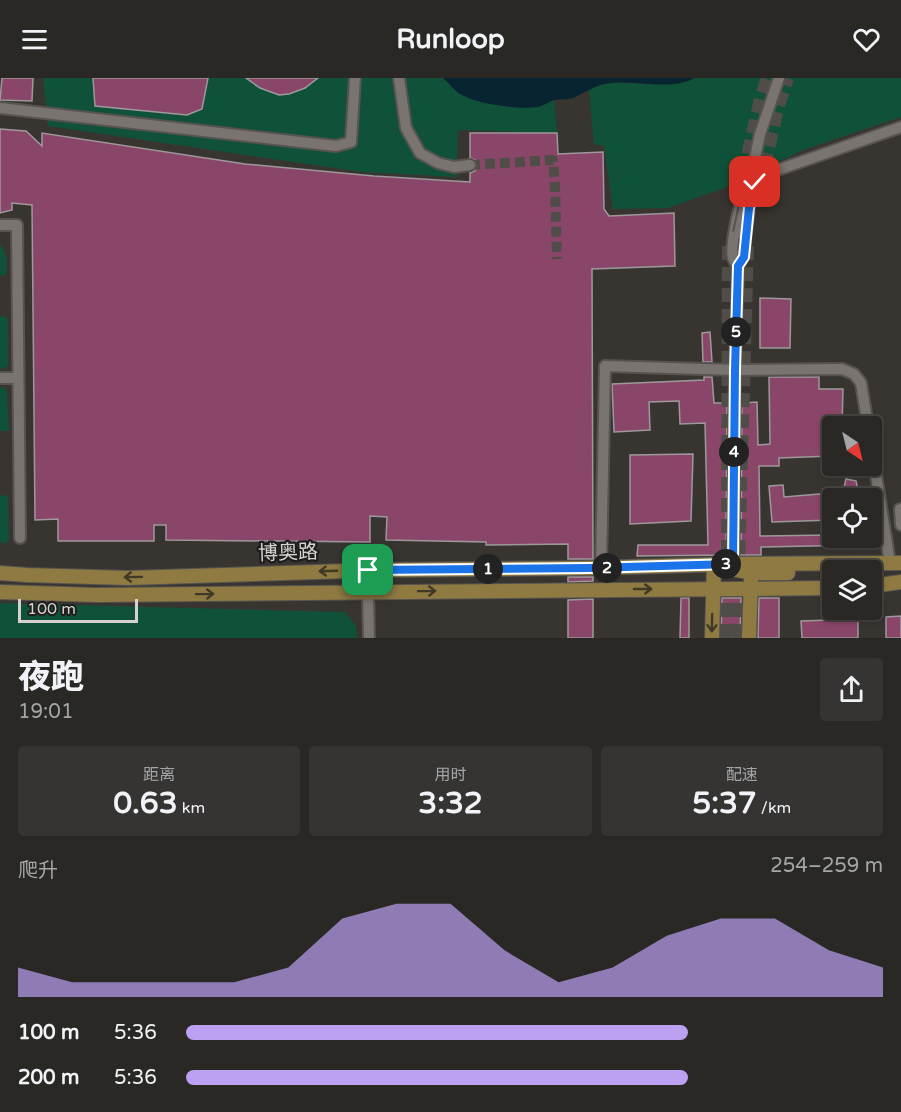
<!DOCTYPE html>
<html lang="zh">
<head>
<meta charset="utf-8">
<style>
  body { margin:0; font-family:"Varela Round","Noto Sans SC",sans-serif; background:#363432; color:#f1f3f6; height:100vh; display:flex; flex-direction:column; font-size:22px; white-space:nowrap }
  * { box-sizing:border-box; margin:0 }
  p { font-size:20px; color:#a5a6a7 }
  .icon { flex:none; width:33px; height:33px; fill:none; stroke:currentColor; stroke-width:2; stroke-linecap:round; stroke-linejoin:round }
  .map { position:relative; height:560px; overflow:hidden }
  .details { display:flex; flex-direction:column; background:#2a2825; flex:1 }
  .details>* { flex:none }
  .needle { width:39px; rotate:145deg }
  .fabs { position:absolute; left:822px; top:338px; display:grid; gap:12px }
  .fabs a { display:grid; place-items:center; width:60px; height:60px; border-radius:6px; background:#2a2825; box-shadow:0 3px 9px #0003,0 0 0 2px #464442; font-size:30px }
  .scale { position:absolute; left:18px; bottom:15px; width:120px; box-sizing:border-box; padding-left:6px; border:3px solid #d5d2d0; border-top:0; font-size:16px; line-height:21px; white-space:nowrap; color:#d5d2d0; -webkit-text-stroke:4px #1e1d1b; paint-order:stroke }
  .pin { position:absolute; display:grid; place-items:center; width:51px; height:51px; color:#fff; margin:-26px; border-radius:12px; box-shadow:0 3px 9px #0006 }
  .km { position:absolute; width:30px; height:30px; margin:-15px; border-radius:50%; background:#222; color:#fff; font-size:16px; line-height:30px; text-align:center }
  .round { display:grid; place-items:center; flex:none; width:63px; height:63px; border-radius:6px; background:#363432 }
  .headline { display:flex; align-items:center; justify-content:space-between; height:102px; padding:0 18px }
  h1 { font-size:33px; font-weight:800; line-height:45px }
  .figures { display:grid; grid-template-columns:repeat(3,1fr); gap:9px; height:102px; padding:6px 18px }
  .figures div { display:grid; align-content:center; border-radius:6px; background:#363432; text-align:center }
  .figures b { font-size:30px; font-weight:800 }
  .figures small { font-size:16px; font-weight:400 }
  .figures p { font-size:16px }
  .chart { height:168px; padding:12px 18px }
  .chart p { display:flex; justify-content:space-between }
  .chart svg { width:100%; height:108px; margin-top:6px; fill:#bca0f2; opacity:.7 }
  ul { padding:0 18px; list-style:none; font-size:20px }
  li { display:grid; grid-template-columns:96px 72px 1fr; align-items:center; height:45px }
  li i { height:15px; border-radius:8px; background:#bca0f2 }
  header { display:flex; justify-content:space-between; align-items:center; height:78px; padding:0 18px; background:#2a2825; font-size:27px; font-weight:800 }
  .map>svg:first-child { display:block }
  .green { fill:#105239 }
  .water { fill:#092431 }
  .building { fill:#8a4669; stroke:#9e989b; stroke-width:1.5 }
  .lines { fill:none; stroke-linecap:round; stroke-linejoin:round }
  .minor-tunnel { stroke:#504d49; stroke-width:10; stroke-dasharray:10 5; stroke-linecap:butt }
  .major-tunnel { stroke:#504d49; stroke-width:14; stroke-dasharray:14 7; stroke-linecap:butt }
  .minor-casing { stroke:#565350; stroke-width:14 }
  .major-casing { stroke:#565350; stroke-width:16 }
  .minor { stroke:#797470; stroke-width:10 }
  .major { stroke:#8f7b42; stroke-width:14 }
  .minor-bridge-casing { stroke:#565350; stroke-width:14; stroke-linecap:butt }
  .minor-bridge { stroke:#797470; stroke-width:10 }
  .oneway { stroke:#403927 }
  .route-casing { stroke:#fff; stroke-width:12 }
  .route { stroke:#1a73e8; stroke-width:8 }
  .labels { text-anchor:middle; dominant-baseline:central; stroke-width:4.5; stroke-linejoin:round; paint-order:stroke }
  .street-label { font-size:20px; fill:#d5d2d0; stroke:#1e1d1b }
</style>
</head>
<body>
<header><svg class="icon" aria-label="menu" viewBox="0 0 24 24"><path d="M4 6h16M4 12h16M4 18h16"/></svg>Runloop<svg class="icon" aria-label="heart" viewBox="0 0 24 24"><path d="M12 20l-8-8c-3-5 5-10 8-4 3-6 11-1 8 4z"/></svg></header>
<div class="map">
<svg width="901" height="560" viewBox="0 0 901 560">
  <rect width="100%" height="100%" fill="#383531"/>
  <g class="green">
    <polygon points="43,0 443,0 460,16 538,29 554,22 557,55 458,52 457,99 362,94 48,48"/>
    <path d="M694,0H901V39L803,72L727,109L668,130L613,131L604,68L594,66L589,12C597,8 604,5 612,5C636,3 673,12 694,0Z"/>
    <path d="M0,166C8,176 7,185 6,197L0,198Z"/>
    <polygon points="4,238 7,240 8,246 8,288 3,291 0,290 0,239"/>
    <polygon points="1,309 5,310 7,314 9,353 0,353 0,310"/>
    <polygon points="0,417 8,418 9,461 7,465 2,465 0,462"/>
    <polygon points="0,525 345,534 356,548 357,560 0,560"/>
  </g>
  <path class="water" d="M443,0H694C673,13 635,2 611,5C597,6 586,14 573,20C567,22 561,21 554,22C549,24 543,28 537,29C519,32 476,26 460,16C454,12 449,5 443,0Z"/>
  <g class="building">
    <polygon points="2,0 33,0 32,23 0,22"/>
    <polygon points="93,0 208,0 202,31 187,37 95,28"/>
    <polygon points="246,0 318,0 305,10 289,16 279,17 260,10"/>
    <polygon points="0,51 26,53 42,68 42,55 245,86 374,98 470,104 470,95 475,93 477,87 476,82 470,80 470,55 557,55 558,76 603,74 604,131 609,138 674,135 675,188 592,191 593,481 568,481 568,466 486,467 486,464 386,462 387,439 370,438 370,464 166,462 166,447 154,447 154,463 58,463 58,441 35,442 32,127 12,125 12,132 0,135"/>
    <polygon points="760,220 791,221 790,270 760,270"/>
    <polygon points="710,254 712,284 703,284 702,255"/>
    <polygon points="704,299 712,299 714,325 727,325 726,477 637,478 638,467 708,467 705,345 680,346 679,323 649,324 650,352 614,354 612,306 704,302"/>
    <polygon points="769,299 819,299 819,311 843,311 842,348 832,348 832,378 779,380 779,388 759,388 760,458 832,457 832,459 862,459 862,467 761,469 761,477 741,477 742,325 757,324 758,367 770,366"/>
    <polygon points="693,376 691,443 630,446 630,377"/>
    <polygon points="846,401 856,403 860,420 832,420 832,442 772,444 769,408 783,407 784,419 843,414"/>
    <polygon points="568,499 593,499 593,503 568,504"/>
    <polygon points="681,520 689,520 689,560 680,560"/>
    <polygon points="722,520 741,520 740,560 721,560"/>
    <polygon points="759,520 779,520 779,560 758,560"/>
    <polygon points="593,521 593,560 568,560 568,522"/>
    <polygon points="901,538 901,560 886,560 886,539"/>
    <polygon points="858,541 858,560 802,560 801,543"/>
  </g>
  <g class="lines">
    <g class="minor-tunnel">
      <polyline points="470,87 553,82 555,108 557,181"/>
      <polyline points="738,185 739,155"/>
    </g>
    <g class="major-tunnel">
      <polyline points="759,109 777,31 787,0"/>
      <polyline points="739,117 761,21 768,0"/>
      <polyline points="724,560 728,471 729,165"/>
      <polyline points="736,560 747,166"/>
    </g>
    <defs>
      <g id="minor">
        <polyline points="399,0 406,50 420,75 438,85 454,89 470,87"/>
        <polyline points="0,30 336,68 351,64 355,0"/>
        <polyline points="769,95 901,49"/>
        <polyline points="0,147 17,147 20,460"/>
        <polyline points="0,300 18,300"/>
        <polyline points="872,372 890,485"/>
        <polyline points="900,431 901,447"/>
        <path d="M733,486L735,292L738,188C736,185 734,183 733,180C729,166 742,120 746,104L769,95L755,104L749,130L743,179L738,188"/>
        <polyline points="601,490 605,288 735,292 842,291 854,296 861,305 868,348"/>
        <polyline points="368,515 369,560"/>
      </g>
      <g id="major">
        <polyline points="0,495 27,497 128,500 379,492 589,490 733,486 901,485"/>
        <polyline points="872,508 901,504"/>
        <polyline points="0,514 97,517 832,510"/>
        <polyline points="712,560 714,487 751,495 788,495"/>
        <polyline points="749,560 751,502"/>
      </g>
    </defs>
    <use href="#minor" class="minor-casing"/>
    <use href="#major" class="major-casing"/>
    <use href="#minor" class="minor"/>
    <use href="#major" class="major"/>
    <defs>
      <polyline id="minor-bridge" points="739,155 760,56 779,0"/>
    </defs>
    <use href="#minor-bridge" class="minor-bridge-casing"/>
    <use href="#minor-bridge" class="minor-bridge"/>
  </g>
  <defs><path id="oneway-shaft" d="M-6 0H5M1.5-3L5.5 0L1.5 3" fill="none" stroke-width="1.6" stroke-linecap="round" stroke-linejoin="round" transform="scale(1.5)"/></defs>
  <g class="oneway">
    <use href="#oneway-shaft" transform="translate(328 493) rotate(178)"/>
    <use href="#oneway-shaft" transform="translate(133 499) rotate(179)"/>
    <use href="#oneway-shaft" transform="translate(643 511)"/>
    <use href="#oneway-shaft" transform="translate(427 513) rotate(-1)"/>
    <use href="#oneway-shaft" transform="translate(205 516) rotate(-1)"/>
    <use href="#oneway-shaft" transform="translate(712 545) rotate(91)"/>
  </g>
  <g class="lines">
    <defs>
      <polyline id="route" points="368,492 589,490 733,486 735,292 738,188 744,179 749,130 755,104"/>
    </defs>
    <use href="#route" class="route-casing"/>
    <use href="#route" class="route"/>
  </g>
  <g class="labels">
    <g class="street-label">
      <text transform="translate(288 475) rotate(-2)">博奥路</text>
    </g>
  </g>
</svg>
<div class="fabs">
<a><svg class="needle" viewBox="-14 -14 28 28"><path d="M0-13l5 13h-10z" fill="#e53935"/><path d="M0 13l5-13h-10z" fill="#a5a6a7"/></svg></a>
<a><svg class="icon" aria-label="locate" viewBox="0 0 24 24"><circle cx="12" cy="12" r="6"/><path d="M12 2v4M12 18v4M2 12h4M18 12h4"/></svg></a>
<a><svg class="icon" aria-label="layers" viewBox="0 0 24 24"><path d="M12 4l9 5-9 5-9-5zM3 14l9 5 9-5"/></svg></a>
</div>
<div class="scale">100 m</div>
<div class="pin" style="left:368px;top:492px;background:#1e9e55"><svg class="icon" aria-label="arrive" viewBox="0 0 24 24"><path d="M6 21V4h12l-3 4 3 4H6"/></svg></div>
<div class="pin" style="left:755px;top:104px;background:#d93025"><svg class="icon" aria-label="check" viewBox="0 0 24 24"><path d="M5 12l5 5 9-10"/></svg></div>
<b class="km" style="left:488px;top:491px">1</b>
<b class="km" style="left:607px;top:490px">2</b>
<b class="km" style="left:726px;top:486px">3</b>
<b class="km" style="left:734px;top:374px">4</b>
<b class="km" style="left:736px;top:254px">5</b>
</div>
<section class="details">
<div class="headline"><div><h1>夜跑</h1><p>19:01</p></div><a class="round"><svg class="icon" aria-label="share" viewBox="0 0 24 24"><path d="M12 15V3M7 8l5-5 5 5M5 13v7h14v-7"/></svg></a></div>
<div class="figures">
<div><p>距离</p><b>0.63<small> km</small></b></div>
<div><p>用时</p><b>3:32</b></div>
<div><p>配速</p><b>5:37<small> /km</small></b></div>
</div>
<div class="chart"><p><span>爬升</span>254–259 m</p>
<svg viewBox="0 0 160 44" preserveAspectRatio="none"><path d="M0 44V32L10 38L20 38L30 38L40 38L50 32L60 12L70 6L80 6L90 25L100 38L110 32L120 19L130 12L140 12L150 25L160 32V44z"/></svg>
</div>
<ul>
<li><b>100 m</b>5:36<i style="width:72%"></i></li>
<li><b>200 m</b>5:36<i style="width:72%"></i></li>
</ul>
</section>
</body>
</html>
